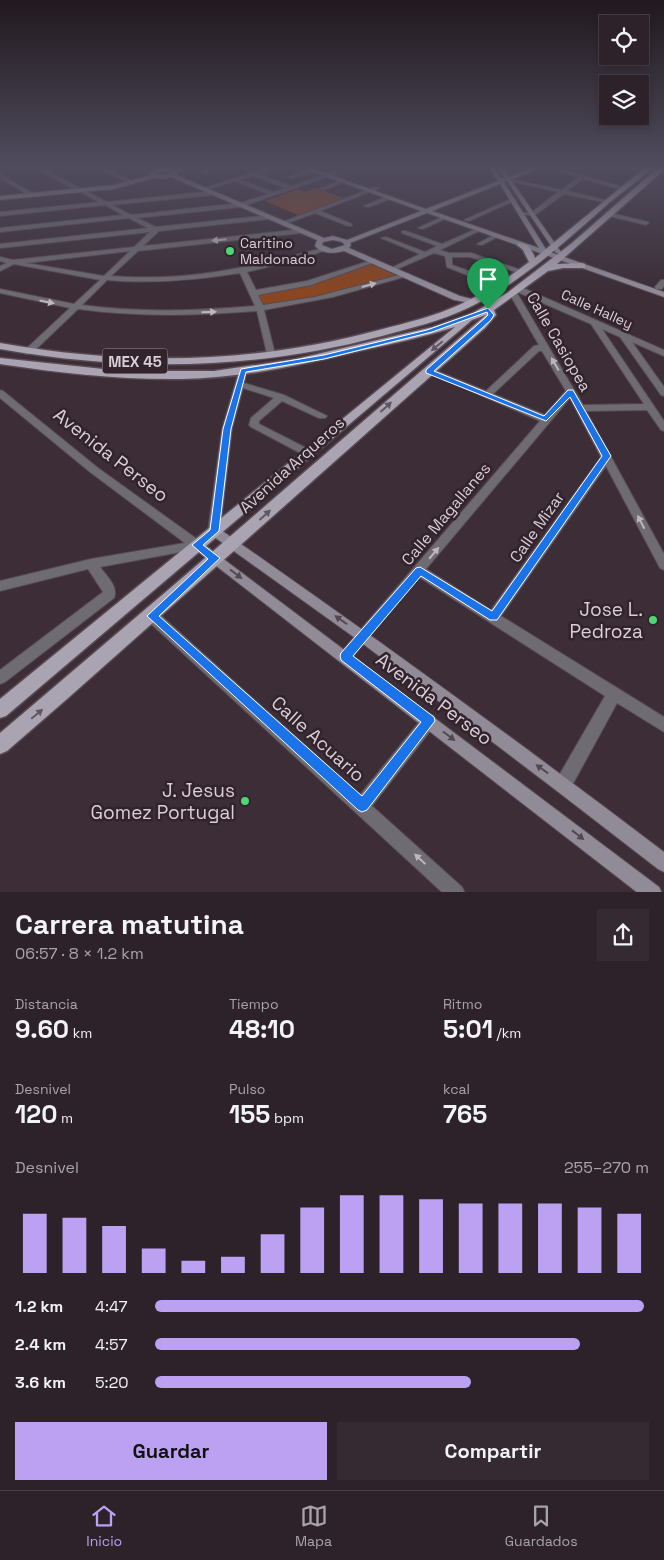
<!DOCTYPE html>
<html lang="es">
<head>
<meta charset="utf-8">
<style>
  body { margin:0; font-family:"Space Grotesk",sans-serif; background:#352a31; color:#f1f3f6; height:100vh; display:flex; flex-direction:column; font-size:19px; white-space:nowrap }
  * { box-sizing:border-box; margin:0 }
  p { font-size:16px; color:#a7a4a8 }
  .icon { flex:none; width:28px; height:28px; fill:none; stroke:currentColor; stroke-width:2; stroke-linecap:round; stroke-linejoin:round }
  .map { position:relative; height:892px; overflow:hidden }
  .panel { display:flex; flex-direction:column; background:#2d2229; flex:1 }
  .panel>* { flex:none }
  .fabs { position:absolute; left:599px; top:15px; display:grid; gap:10px }
  .fabs a { display:grid; place-items:center; width:50px; height:50px; border-radius:0px; background:#2d2229; box-shadow:0 2px 8px #0003,0 0 0 1px #483f46; font-size:25px }
  .pin { position:absolute; display:grid; place-items:center; width:42px; height:42px; color:#fff; margin:-51px -21px; border-radius:50% 50% 50% 0; rotate:-45deg; box-shadow:0 0 5px #0007 }
  .pin .icon { rotate:45deg }
  .round { display:grid; place-items:center; flex:none; width:52px; height:52px; border-radius:0px; background:#352a31 }
  .headline { display:flex; align-items:center; justify-content:space-between; height:85px; padding:0 15px }
  h1 { font-size:28px; font-weight:700; line-height:38px }
  .metrics { display:grid; grid-template-columns:repeat(3,1fr); gap:8px; height:85px; padding:5px 15px }
  .metrics div { display:grid; align-content:center }
  .metrics b { font-size:25px; font-weight:700 }
  .metrics small { font-size:14px; font-weight:400 }
  .metrics p { font-size:14px }
  .chart { height:140px; padding:10px 15px }
  .chart p { display:flex; justify-content:space-between }
  .chart svg { width:100%; height:90px; margin-top:5px; stroke:#bca0f2; stroke-width:6 }
  .button { display:flex; gap:10px; margin-top:auto; padding:10px 15px }
  .button a { flex:1; height:58px; border-radius:0px; background:#bca0f2; color:#111; font-size:20px; font-weight:700; line-height:58px; text-align:center }
  .button a+a { background:#352a31; color:#f1f3f6 }
  ul { padding:0 15px; list-style:none; font-size:16px }
  li { display:grid; grid-template-columns:80px 60px 1fr; align-items:center; height:38px }
  li i { height:12px; border-radius:6px; background:#bca0f2 }
  .menu { display:flex; justify-content:space-around; align-items:center; height:70px; border-top:1px solid #483f46; background:#2d2229; font-size:14px; color:#a7a4a8 }
  .menu a { display:grid; justify-items:center; gap:2px }
  .menu .current { color:#bca0f2 }
  .map>svg:first-child { display:block }
  .green { fill:#894621 }
  .lines { fill:none; stroke-linecap:round; stroke-linejoin:round }
  .street-casing { stroke:#584a53; stroke-width:2 }
  .secondary-casing { stroke:#584a53; stroke-width:2 }
  .primary-casing { stroke:#584a53; stroke-width:3 }
  .street { fill:#6e6b73; fill-rule:evenodd }
  .secondary { fill:#908b97; fill-rule:evenodd }
  .primary { fill:#a9a3b2; fill-rule:evenodd }
  .oneway { fill:#beb6bc }
  .oneway2 { fill:#625662 }
  .oneway3 { fill:#534752 }
  .route { fill:#1a73e8; stroke:#fff; fill-rule:evenodd }
  .poi-dot { fill:#4ed675; stroke:#32232d; stroke-width:2 }
  .labels { text-anchor:middle; dominant-baseline:central; stroke-width:5; stroke-linejoin:round; paint-order:stroke }
  .far-poi-label { font-size:14px; fill:#d9cfd5; stroke:#32232d; text-anchor:start }
  .far-street-label { font-size:14px; fill:#d9cfd5; stroke:#32232d }
  .shield { fill:#32232d; stroke:#a79ba3; stroke-width:1 }
  .shield-label { font-size:15px; font-weight:bold; fill:#d9cfd5 }
  .street-label { font-size:16px; fill:#d9cfd5; stroke:#32232d }
  .near-street-label { font-size:19px; fill:#d9cfd5; stroke:#32232d }
  .near-poi-label { font-size:19px; fill:#d9cfd5; stroke:#32232d; text-anchor:end }
</style>
</head>
<body>
<div class="map">
<svg width="664" height="893" viewBox="0 0 664 893">
  <rect width="100%" height="100%" fill="#3c2d37"/>
  <g class="green">
    <polygon points="315,188 344,198 298,215 265,201 298,189 304,192"/>
    <polygon points="375,261 407,275 338,293 260,308 254,293 308,283"/>
  </g>
  <g class="lines">
    <defs>
      <g id="street">
        <path d="M31,166H38L107,202L213,191L216,193L213,195L112,205L131,215L240,203L268,194L235,181L204,191L201,189L273,166H282L259,174L291,186L333,172L338,173L241,207L137,218L156,227L270,215L273,217L270,219L159,231L143,246L302,229L305,231L302,233L138,251L111,276C187,282 251,267 323,248L326,250L301,259L247,272L256,290L307,281L375,259L378,261L311,285L258,295L263,305L315,297L407,273L411,275L333,297L264,310L275,354L271,357L267,354L257,311C197,316 138,317 78,309L31,354H25V350L70,308L0,293V289L74,304L100,280L14,264L0,271V266L7,263L0,261V257L13,260L134,247L150,232L0,248V244L148,228L129,218L0,232V228L123,215L105,205L0,216V212L99,202ZM253,176L286,188L273,192L240,180ZM130,251L104,276L26,263ZM240,273L255,306C197,311 140,313 82,305L107,280C152,284 196,280 240,273Z"/>
        <polygon points="94,166 101,166 134,182 129,183"/>
        <polygon points="216,166 225,166 205,173 202,171"/>
        <polygon points="542,166 551,166 626,188 623,190 583,179 567,191 609,201 609,203 564,194 535,215 520,215 520,213 532,212 558,192 506,180 506,178 562,190 578,177"/>
        <polygon points="624,166 633,166 647,171 644,173"/>
        <polygon points="312,168 314,169 314,171 291,179 288,177"/>
        <polygon points="663,170 664,170 664,174 660,172"/>
        <polygon points="0,174 34,194 35,195 30,196 0,178"/>
        <polygon points="341,180 346,181 324,190 319,189"/>
        <polygon points="375,187 380,188 320,211 352,224 352,226 348,226 315,213 285,224 280,223"/>
        <polygon points="388,196 390,197 390,199 369,207 364,206"/>
        <polygon points="511,199 516,200 469,221 464,220"/>
        <polygon points="611,213 648,222 649,223 646,225 609,216 608,215"/>
        <polygon points="442,217 447,218 423,229 418,228"/>
        <polygon points="476,229 481,230 440,250 449,253 471,253 521,270 523,271 519,273 470,257 452,257 452,265 503,283 503,287 497,287 447,267 445,256 434,253 395,270 391,270 391,268 420,254 381,238 386,237 425,252 437,246 402,233 402,231 406,231 442,244"/>
        <polygon points="494,235 499,236 482,245 477,244"/>
        <polygon points="661,280 664,280 664,286 662,289 656,289 655,287"/>
        <path d="M515,287H521L664,350V356L632,342L664,387V396L661,395L620,337L602,329L664,421V431L661,430L647,410L586,411L664,554V570L660,568L606,466L501,616L664,717V732L617,703L569,791L563,793L557,791L555,785L557,779L605,696L419,577L350,660L345,662L340,660L338,656L540,421L425,371L426,369H432L486,391L534,346L539,345L509,293L510,291H516L517,293L583,405L644,404L591,324L515,291ZM539,351H542L566,391L545,415L493,394ZM570,398L601,457L491,610L426,569Z"/>
        <polygon points="243,368 247,371 244,383 284,395 327,416 325,418 319,418 282,401 259,421 259,424 312,451 313,453 308,456 304,455 251,427 249,425 251,418 274,398 243,388 232,429 220,531 218,534 210,534 208,531 222,429 239,371"/>
        <path d="M0,390L3,391L98,468L201,542L203,545L201,548L197,549L100,567C106,575 119,587 114,598L5,682L0,684V670L103,592L88,569L0,591V581L91,559L185,543L90,472L0,398Z"/>
        <polygon points="152,611 157,612 360,795 424,716 429,714 434,716 436,721 434,726 372,806 462,887 465,893 443,893 147,620 146,616 147,612"/>
      </g>
      <g id="secondary">
        <path d="M186,166H195L178,172L176,175L324,238L333,236L347,240L421,211L297,166H305L426,209L498,181L488,166H494L502,179L505,178L496,166H502L509,177L536,166H544L511,180L561,252L560,253H556L507,181L504,182L547,251L664,292V297L427,213L350,243L351,245L349,248L460,296L476,300V304L454,300L344,251C333,254 323,254 315,246L317,240L171,177L164,179L155,178L114,189L0,200V196L114,185L151,175L150,173C158,168 167,165 176,169ZM162,171L173,172L164,175L156,174ZM500,184L539,248L432,211ZM333,240L342,242L345,245L332,249L322,245L323,242Z"/>
        <path d="M214,527L218,528C369,633 518,741 664,852V872L658,869L557,791L358,640L210,534L208,531L210,528Z"/>
        <polygon points="197,541 201,542 659,887 662,893 638,893 193,548 191,545 193,542"/>
      </g>
      <g id="primary">
        <path d="M647,166H654C641,179 625,190 610,202C566,241 522,282 468,308C441,321 411,328 382,336C255,370 129,372 0,349V343C128,366 253,364 379,330C406,323 435,316 461,304C485,293 508,278 529,262L523,250L517,245L518,243C528,242 532,250 535,258Z"/>
        <path d="M660,166H664V170L557,264L582,263L585,264V268H563L548,271L494,310L496,315L485,328L67,699L7,751L0,754V733L175,584L486,315L472,320L6,716L0,718V699L455,327C423,337 391,344 359,351C301,365 242,378 182,379C121,380 60,373 0,364V358L122,371H214L296,359L433,327L473,313L507,293L572,243Z"/>
      </g>
    </defs>
    <use href="#street" class="street-casing"/>
    <use href="#secondary" class="secondary-casing"/>
    <use href="#primary" class="primary-casing"/>
    <use href="#street" class="street"/>
    <use href="#secondary" class="secondary"/>
    <use href="#primary" class="primary"/>
  </g>
  <defs><path id="oneway-solid" d="M-6-.8H1V-3.2L6.5 0L1 3.2V.8H-6Z" transform="scale(1.25)"/></defs>
  <g class="oneway">
    <use href="#oneway-solid" transform="translate(219 240) rotate(174)"/>
    <use href="#oneway-solid" transform="translate(369 285) rotate(-15)"/>
    <use href="#oneway-solid" transform="translate(47 302) rotate(11)"/>
    <use href="#oneway-solid" transform="translate(209 312) rotate(-2)"/>
    <use href="#oneway-solid" transform="translate(555 364) rotate(-120)"/>
    <use href="#oneway-solid" transform="translate(641 522) rotate(-117)"/>
    <use href="#oneway-solid" transform="translate(434 553) rotate(-50)"/>
    <use href="#oneway-solid" transform="translate(420 859) rotate(-137)"/>
  </g>
  <g class="oneway2">
    <use href="#oneway-solid" transform="translate(437 346) rotate(140)"/>
    <use href="#oneway-solid" transform="translate(386 407) rotate(-42)"/>
    <use href="#oneway-solid" transform="translate(265 515) rotate(-42)"/>
    <use href="#oneway-solid" transform="translate(37 714) rotate(-40)"/>
  </g>
  <g class="oneway3">
    <use href="#oneway-solid" transform="translate(236 574) rotate(37)"/>
    <use href="#oneway-solid" transform="translate(341 620) rotate(-145)"/>
    <use href="#oneway-solid" transform="translate(449 736) rotate(37)"/>
    <use href="#oneway-solid" transform="translate(542 769) rotate(-144)"/>
    <use href="#oneway-solid" transform="translate(578 835) rotate(38)"/>
  </g>
  <linearGradient id="sky" x2="0" y2="1"><stop stop-color="#21191e"/><stop offset="0.57" stop-color="#504c5e"/><stop offset="1" stop-color="#504c5e" stop-opacity="0"/></linearGradient>
  <rect width="664" height="291" fill="url(#sky)"/>
  <path class="route" d="M488,308L494,315L491,320L434,371L544,416L568,390H573L611,456L497,620H490L421,576L353,656L434,717L435,721L367,810L362,812L358,810L147,616L208,559L192,545L210,530L223,429L241,369L324,355L427,330ZM487,312L488,315L486,317L426,370V373L546,421L570,397L602,456L492,611L420,567L416,568L341,653L340,656L341,660L421,722L362,796L159,616L220,558L203,545L219,531L231,429L246,372L324,359L432,332Z"/>
  <g class="poi-dot">
    <circle cx="230" cy="251" r="5"/>
    <circle cx="653" cy="620" r="5"/>
    <circle cx="245" cy="801" r="5"/>
  </g>
  <g class="labels">
    <g class="far-poi-label">
      <text x="240" y="243">Caritino<tspan x="240" dy="16">Maldonado</tspan></text>
    </g>
    <g class="far-street-label">
      <text transform="translate(597 309) rotate(24)">Calle Halley</text>
    </g>
    <rect class="shield" x="102.5" y="348.5" width="65" height="25" rx="4"/>
    <g class="shield-label">
      <text x="135" y="361">MEX 45</text>
    </g>
    <g class="street-label">
      <text transform="translate(559 342) rotate(60)">Calle Casiopea</text>
      <text transform="translate(292 465) rotate(-42)">Avenida Arqueros</text>
      <text transform="translate(446 514) rotate(-50)">Calle Magallanes</text>
      <text transform="translate(537 527) rotate(-55)">Calle Mizar</text>
    </g>
    <g class="near-street-label">
      <text transform="translate(111 455) rotate(38)">Avenida Perseo</text>
      <text transform="translate(434 699) rotate(37)">Avenida Perseo</text>
      <text transform="translate(318 739) rotate(42)">Calle Acuario</text>
    </g>
    <g class="near-poi-label">
      <text x="643" y="609">Jose L.<tspan x="643" dy="22">Pedroza</tspan></text>
      <text x="235" y="790">J. Jesus<tspan x="235" dy="22">Gomez Portugal</tspan></text>
    </g>
  </g>
</svg>
<div class="fabs">
<a><svg class="icon" aria-label="locate" viewBox="0 0 24 24"><circle cx="12" cy="12" r="6"/><path d="M12 2v4M12 18v4M2 12h4M18 12h4"/></svg></a>
<a><svg class="icon" aria-label="layers" viewBox="0 0 24 24"><path d="M12 4l9 5-9 5-9-5zM3 14l9 5 9-5"/></svg></a>
</div>
<div class="pin" style="left:488px;top:309px;background:#1e9e55"><svg class="icon" aria-label="arrive" viewBox="0 0 24 24"><path d="M6 21V4h12l-3 4 3 4H6"/></svg></div>
</div>
<section class="panel">
<div class="headline"><div><h1>Carrera matutina</h1><p>06:57 · 8 × 1.2 km</p></div><a class="round"><svg class="icon" aria-label="share" viewBox="0 0 24 24"><path d="M12 15V3M7 8l5-5 5 5M5 13v7h14v-7"/></svg></a></div>
<div class="metrics">
<div><p>Distancia</p><b>9.60<small> km</small></b></div>
<div><p>Tiempo</p><b>48:10</b></div>
<div><p>Ritmo</p><b>5:01<small> /km</small></b></div>
</div>
<div class="metrics">
<div><p>Desnivel</p><b>120<small> m</small></b></div>
<div><p>Pulso</p><b>155<small> bpm</small></b></div>
<div><p>kcal</p><b>765</b></div>
</div>
<div class="chart"><p><span>Desnivel</span>255–270 m</p>
<svg viewBox="0 0 160 44" preserveAspectRatio="none"><path d="M5 44V15M15 44V17M25 44V21M35 44V32M45 44V38M55 44V36M65 44V25M75 44V12M85 44V6M95 44V6M105 44V8M115 44V10M125 44V10M135 44V10M145 44V12M155 44V15"/></svg>
</div>
<ul>
<li><b>1.2 km</b>4:47<i style="width:99%"></i></li>
<li><b>2.4 km</b>4:57<i style="width:86%"></i></li>
<li><b>3.6 km</b>5:20<i style="width:64%"></i></li>
</ul>
<div class="button"><a>Guardar</a><a>Compartir</a></div>
</section>
<nav class="menu">
<a class="current"><svg class="icon" aria-label="home" viewBox="0 0 24 24"><path d="M3 11l9-7 9 7M6 9v11h12V9"/></svg>Inicio</a>
<a><svg class="icon" aria-label="map" viewBox="0 0 24 24"><path d="M3 6l6-2 6 2 6-2v14l-6 2-6-2-6 2zM9 4v14M15 6v14"/></svg>Mapa</a>
<a><svg class="icon" aria-label="saved" viewBox="0 0 24 24"><path d="M7 4h10v16l-5-4-5 4z"/></svg>Guardados</a>
</nav>
</body>
</html>
